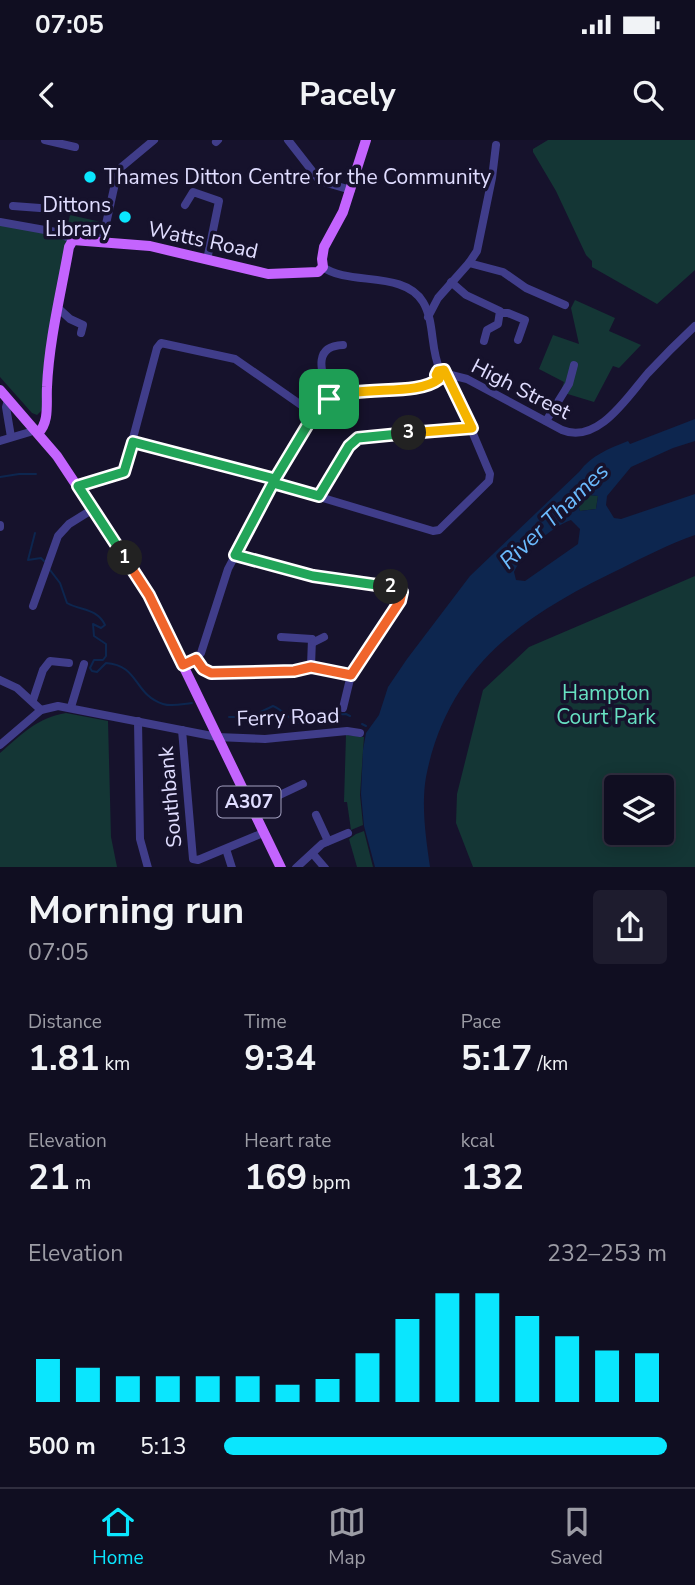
<!DOCTYPE html>
<html lang="en">
<head>
<meta charset="utf-8">
<style>
  body { margin:0; font-family:"Nunito Sans",sans-serif; background:#1e1c2e; color:#f1f3f6; height:100vh; display:flex; flex-direction:column; font-size:26px; white-space:nowrap }
  * { box-sizing:border-box; margin:0 }
  p { font-size:23px; color:#9c9ca5 }
  .icon { flex:none; width:38px; height:38px; fill:none; stroke:currentColor; stroke-width:2; stroke-linecap:round; stroke-linejoin:round }
  .map { position:relative; height:727px; overflow:hidden }
  .sheet { display:flex; flex-direction:column; background:#100e21; flex:1 }
  .sheet>* { flex:none }
  .buttons { position:absolute; left:604px; top:635px; display:grid; gap:14px }
  .buttons a { display:grid; place-items:center; width:70px; height:70px; border-radius:7px; background:#100e21; box-shadow:0 4px 18px #0003,0 0 0 2px #302e3f; font-size:35px }
  .pin { position:absolute; display:grid; place-items:center; width:60px; height:60px; color:#fff; margin:-30px; border-radius:14px; box-shadow:0 4px 10px #0006 }
  .km { position:absolute; width:35px; height:35px; margin:-18px; border-radius:50%; background:#222; color:#fff; font-size:19px; line-height:35px; text-align:center }
  .round { display:grid; place-items:center; flex:none; width:74px; height:74px; border-radius:7px; background:#1e1c2e }
  .overview { display:flex; align-items:center; justify-content:space-between; height:119px; padding:0 28px }
  h1 { font-size:38px; font-weight:700; line-height:52px }
  .stats { display:grid; grid-template-columns:repeat(3,1fr); gap:10px; height:119px; padding:7px 28px }
  .stats div { display:grid; align-content:center }
  .stats b { font-size:35px; font-weight:700 }
  .stats small { font-size:19px; font-weight:400 }
  .stats p { font-size:19px }
  .chart { height:196px; padding:14px 28px }
  .chart p { display:flex; justify-content:space-between }
  .chart svg { width:100%; height:126px; margin-top:7px; stroke:#0ae6fe; stroke-width:6 }
  ul { padding:0 28px; list-style:none; font-size:23px }
  li { display:grid; grid-template-columns:112px 84px 1fr; align-items:center; height:52px }
  li i { height:18px; border-radius:9px; background:#0ae6fe }
  .status { display:flex; justify-content:space-between; align-items:center; height:49px; padding:0 35px; background:#100e21; direction:ltr }
  .status svg { height:19px; fill:currentColor }
  header { display:flex; justify-content:space-between; align-items:center; height:91px; padding:0 28px; background:#100e21; font-size:32px; font-weight:700 }
  .dock { display:flex; justify-content:space-around; align-items:center; height:98px; border-top:2px solid #302e3f; background:#100e21; font-size:19px; color:#9c9ca5 }
  .dock a { display:grid; justify-items:center; gap:4px }
  .dock .current { color:#0ae6fe }
  .map>svg:first-child { display:block }
  .green { fill:#143635; fill-rule:evenodd }
  .water { fill:#0d264f; fill-rule:evenodd }
  .lines { fill:none; stroke-linecap:round; stroke-linejoin:round }
  .stream { stroke:#0d264f; stroke-width:2 }
  .minor { stroke:#403d8a; stroke-width:8 }
  .major { stroke:#c464fe; stroke-width:10 }
  .split-1-casing { stroke:#fff; stroke-width:14 }
  .split-2-casing { stroke:#fff; stroke-width:14 }
  .split-3-casing { stroke:#fff; stroke-width:14 }
  .split-4-casing { stroke:#fff; stroke-width:14 }
  .split-1 { stroke:#22a559; stroke-width:9 }
  .split-2 { stroke:#f0652b; stroke-width:9 }
  .split-3 { stroke:#22a559; stroke-width:9 }
  .split-4 { stroke:#f5b400; stroke-width:9 }
  .poi-dot { fill:#0ae6fe; stroke:#16122c; stroke-width:2.5 }
  .labels { text-anchor:middle; dominant-baseline:central; stroke-width:7; stroke-linejoin:round; paint-order:stroke }
  .shield { fill:#16122c; stroke:#a3a0c0; stroke-width:2 }
  .shield-label { font-size:19px; font-weight:bold; fill:#e0ddff }
  .poi-label { font-size:21px; fill:#e0ddff; stroke:#16122c; text-anchor:start }
  .street-label { font-size:21px; fill:#e0ddff; stroke:#16122c }
  .park-label { font-size:21px; fill:#67e1c2; stroke:#16122c }
  .water-label { font-size:23px; font-style:italic; fill:#6bbbfe; stroke:#16122c }
</style>
</head>
<body>
<div class="status"><b>07:05</b><svg viewBox="0 0 49 12"><path d="M0 12V9h3v3zM5 12V6h3v6zM10 12V3h3v9zM15 12V0h3v12zM26 1h20v11H26zM47 4h2v5h-2z"/></svg></div>
<header><svg class="icon" aria-label="back" viewBox="0 0 24 24"><path d="M15 5l-7 7 7 7"/></svg>Pacely<svg class="icon" aria-label="search" viewBox="0 0 24 24"><circle cx="10" cy="10" r="6"/><path d="M15 15l6 6"/></svg></header>
<div class="map">
<svg width="695" height="728" viewBox="0 0 695 728">
  <rect width="100%" height="100%" fill="#16122c"/>
  <g class="green">
    <polygon points="548,0 695,0 695,130 657,164 592,127 592,121 586,115 556,51 533,12 533,9"/>
    <polygon points="70,75 101,82 95,97 79,96 66,92"/>
    <polygon points="0,85 51,94 67,101 42,270 37,275 32,273 0,237"/>
    <polygon points="575,160 615,178 609,191 641,205 619,228 613,226 594,262 561,252 564,242 539,229 553,195 579,204 571,168"/>
    <polygon points="589,355 598,356 596,369 580,371 578,365"/>
    <path d="M695,436V727H473L456,683L457,654L483,550L529,507ZM616,648H662V693H616Z"/>
    <path d="M66,573L108,581L111,697L117,727H0V613C21,595 38,577 66,573Z"/>
    <polygon points="346,595 364,597 360,655 363,685 351,690 347,662 344,662"/>
    <polygon points="364,691 373,727 357,727 349,699 356,694"/>
  </g>
  <path class="water" d="M695,279V301L673,308L631,327L607,356L606,365L614,378L621,379L695,354V395C669,404 646,416 622,428C526,474 448,524 426,637C421,666 426,699 430,727H375L364,686L361,654L363,610L366,593L379,575L388,547L407,519L470,436L579,332C592,315 608,309 628,301L630,304ZM589,355L598,356L596,369L580,371L578,365ZM571,380L580,389L578,404L525,441L516,440L514,432C523,413 551,387 571,380Z"/>
  <g class="lines">
    <g class="stream">
      <polyline points="0,337 19,334 36,334"/>
      <polyline points="35,393 28,420 41,418 44,421"/>
      <path d="M50,430L60,443L67,463C81,471 97,468 105,485L101,488L93,484L94,496L106,504V516L103,520H94L90,528L92,531L97,532L106,523C139,525 134,555 163,564C172,567 182,564 192,563"/>
      <path d="M229,577H250L273,566C284,570 291,583 302,584C309,585 312,579 317,576C325,573 338,575 346,574L350,576"/>
      <polyline points="362,584 366,586"/>
    </g>
    <g class="minor">
      <polyline points="45,0 75,7"/>
      <polyline points="288,0 320,41 351,50"/>
      <polyline points="216,2 218,0"/>
      <polyline points="185,65 193,52 219,61 207,120"/>
      <polyline points="13,66 40,68"/>
      <polyline points="0,82 56,92 73,100"/>
      <polyline points="102,102 118,30 154,0"/>
      <polyline points="469,123 503,132 526,148 565,165"/>
      <path d="M323,127C348,146 404,130 423,162C435,182 430,209 440,230"/>
      <polyline points="451,142 466,155 500,171 498,184 487,190 484,201"/>
      <polyline points="58,168 70,179 83,185 81,193"/>
      <polyline points="500,173 508,173 525,180 518,200"/>
      <polyline points="428,177 438,158 469,123 477,111 492,38 496,5"/>
      <path d="M439,239L436,233L441,230L447,234L467,239L562,290C598,305 628,256 648,233C663,217 679,201 695,186"/>
      <path d="M329,259C324,238 309,206 343,205"/>
      <polyline points="8,260 6,267 11,297"/>
      <polyline points="546,281 569,244 574,225"/>
      <polyline points="0,301 30,292 34,288"/>
      <polyline points="133,302 275,339"/>
      <polyline points="273,343 433,391 439,390 489,341 490,334 450,239 447,237"/>
      <polyline points="78,346 124,332 157,208 161,203 235,219 314,274"/>
      <polyline points="319,356 349,306 358,298 472,288"/>
      <polyline points="0,385 0,387"/>
      <polyline points="235,415 313,436 400,449 402,452 400,461 351,535 343,568"/>
      <polyline points="33,466 58,396 69,384 93,369"/>
      <polyline points="281,497 312,499 311,526"/>
      <polyline points="314,502 324,497"/>
      <polyline points="196,519 203,529 211,533 294,531 311,526 351,535"/>
      <polyline points="183,525 196,519 201,513 228,429 270,349 320,266 338,254 350,252 426,247 439,239 444,240 447,234"/>
      <polyline points="0,540 17,548 41,570"/>
      <polyline points="33,560 43,530 50,521 69,523"/>
      <polyline points="71,567 84,524"/>
      <polyline points="138,581 140,699 148,728"/>
      <polyline points="182,590 193,719 198,720 263,693"/>
      <polyline points="0,605 41,570 58,566 217,597 265,599 347,591 360,593"/>
      <polyline points="252,668 303,644"/>
      <polyline points="316,675 328,701"/>
      <polyline points="226,709 232,728"/>
      <polyline points="313,714 325,728"/>
      <polyline points="296,728 322,704 348,693"/>
    </g>
    <g class="major">
      <polyline points="0,250 57,316 149,455 281,728"/>
      <path d="M38,293C50,282 46,262 47,247C49,200 61,153 69,107L73,100L150,106L268,134L318,132L323,127L322,119L324,107L343,72L366,0"/>
    </g>
  </g>
  <g class="lines">
    <defs>
      <polyline id="split-1" points="125,418 78,346 124,332 133,302 275,339 316,271 329,259"/>
      <polyline id="split-2" points="125,418 149,455 183,525 196,519 203,529 211,533 294,531 311,527 351,535 400,461 402,452 400,449 391,447"/>
      <polyline id="split-3" points="391,447 313,436 235,415 273,343 319,356 349,306 358,298 409,293"/>
      <path id="split-4" d="M329,259C360,244 416,257 439,239L436,235L438,231L444,230L472,288L409,293"/>
    </defs>
    <use href="#split-1" class="split-1-casing"/>
    <use href="#split-2" class="split-2-casing"/>
    <use href="#split-3" class="split-3-casing"/>
    <use href="#split-4" class="split-4-casing"/>
    <use href="#split-1" class="split-1"/>
    <use href="#split-2" class="split-2"/>
    <use href="#split-3" class="split-3"/>
    <use href="#split-4" class="split-4"/>
  </g>
  <g class="poi-dot">
    <circle cx="90" cy="37" r="7"/>
    <circle cx="125" cy="77" r="7"/>
  </g>
  <g class="labels">
    <rect class="shield" x="217.5" y="646.5" width="63" height="31" rx="5"/>
    <g class="shield-label">
      <text x="249" y="662">A307</text>
    </g>
    <g class="poi-label">
      <text x="104" y="37">Thames Ditton Centre for the Community</text>
      <text x="111" y="65" text-anchor="end">Dittons<tspan x="111" dy="24">Library</tspan></text>
    </g>
    <g class="street-label">
      <text transform="translate(203 100) rotate(12)">Watts Road</text>
      <text transform="translate(521 249) rotate(27)">High Street</text>
      <text transform="translate(288 577) rotate(-2)">Ferry Road</text>
      <text transform="translate(170 657) rotate(-95)">Southbank</text>
    </g>
    <g class="park-label">
      <text x="606" y="553">Hampton<tspan x="606" dy="24">Court Park</tspan></text>
    </g>
    <g class="water-label">
      <text transform="translate(554 376) rotate(-44)">River Thames</text>
    </g>
  </g>
</svg>
<div class="buttons">
<a><svg class="icon" aria-label="layers" viewBox="0 0 24 24"><path d="M12 4l9 5-9 5-9-5zM3 14l9 5 9-5"/></svg></a>
</div>
<div class="pin" style="left:329px;top:259px;background:#1e9e55"><svg class="icon" aria-label="arrive" viewBox="0 0 24 24"><path d="M6 21V4h12l-3 4 3 4H6"/></svg></div>
<b class="km" style="left:125px;top:418px">1</b>
<b class="km" style="left:391px;top:447px">2</b>
<b class="km" style="left:409px;top:293px">3</b>
</div>
<section class="sheet">
<div class="overview"><div><h1>Morning run</h1><p>07:05</p></div><a class="round"><svg class="icon" aria-label="share" viewBox="0 0 24 24"><path d="M12 15V3M7 8l5-5 5 5M5 13v7h14v-7"/></svg></a></div>
<div class="stats">
<div><p>Distance</p><b>1.81<small> km</small></b></div>
<div><p>Time</p><b>9:34</b></div>
<div><p>Pace</p><b>5:17<small> /km</small></b></div>
</div>
<div class="stats">
<div><p>Elevation</p><b>21<small> m</small></b></div>
<div><p>Heart rate</p><b>169<small> bpm</small></b></div>
<div><p>kcal</p><b>132</b></div>
</div>
<div class="chart"><p><span>Elevation</span>232–253 m</p>
<svg viewBox="0 0 160 44" preserveAspectRatio="none"><path d="M5 44V29M15 44V32M25 44V35M35 44V35M45 44V35M55 44V35M65 44V38M75 44V36M85 44V27M95 44V15M105 44V6M115 44V6M125 44V14M135 44V21M145 44V26M155 44V27"/></svg>
</div>
<ul>
<li><b>500 m</b>5:13<i style="width:100%"></i></li>
</ul>
</section>
<nav class="dock">
<a class="current"><svg class="icon" aria-label="home" viewBox="0 0 24 24"><path d="M3 11l9-7 9 7M6 9v11h12V9"/></svg>Home</a>
<a><svg class="icon" aria-label="map" viewBox="0 0 24 24"><path d="M3 6l6-2 6 2 6-2v14l-6 2-6-2-6 2zM9 4v14M15 6v14"/></svg>Map</a>
<a><svg class="icon" aria-label="saved" viewBox="0 0 24 24"><path d="M7 4h10v16l-5-4-5 4z"/></svg>Saved</a>
</nav>
</body>
</html>
